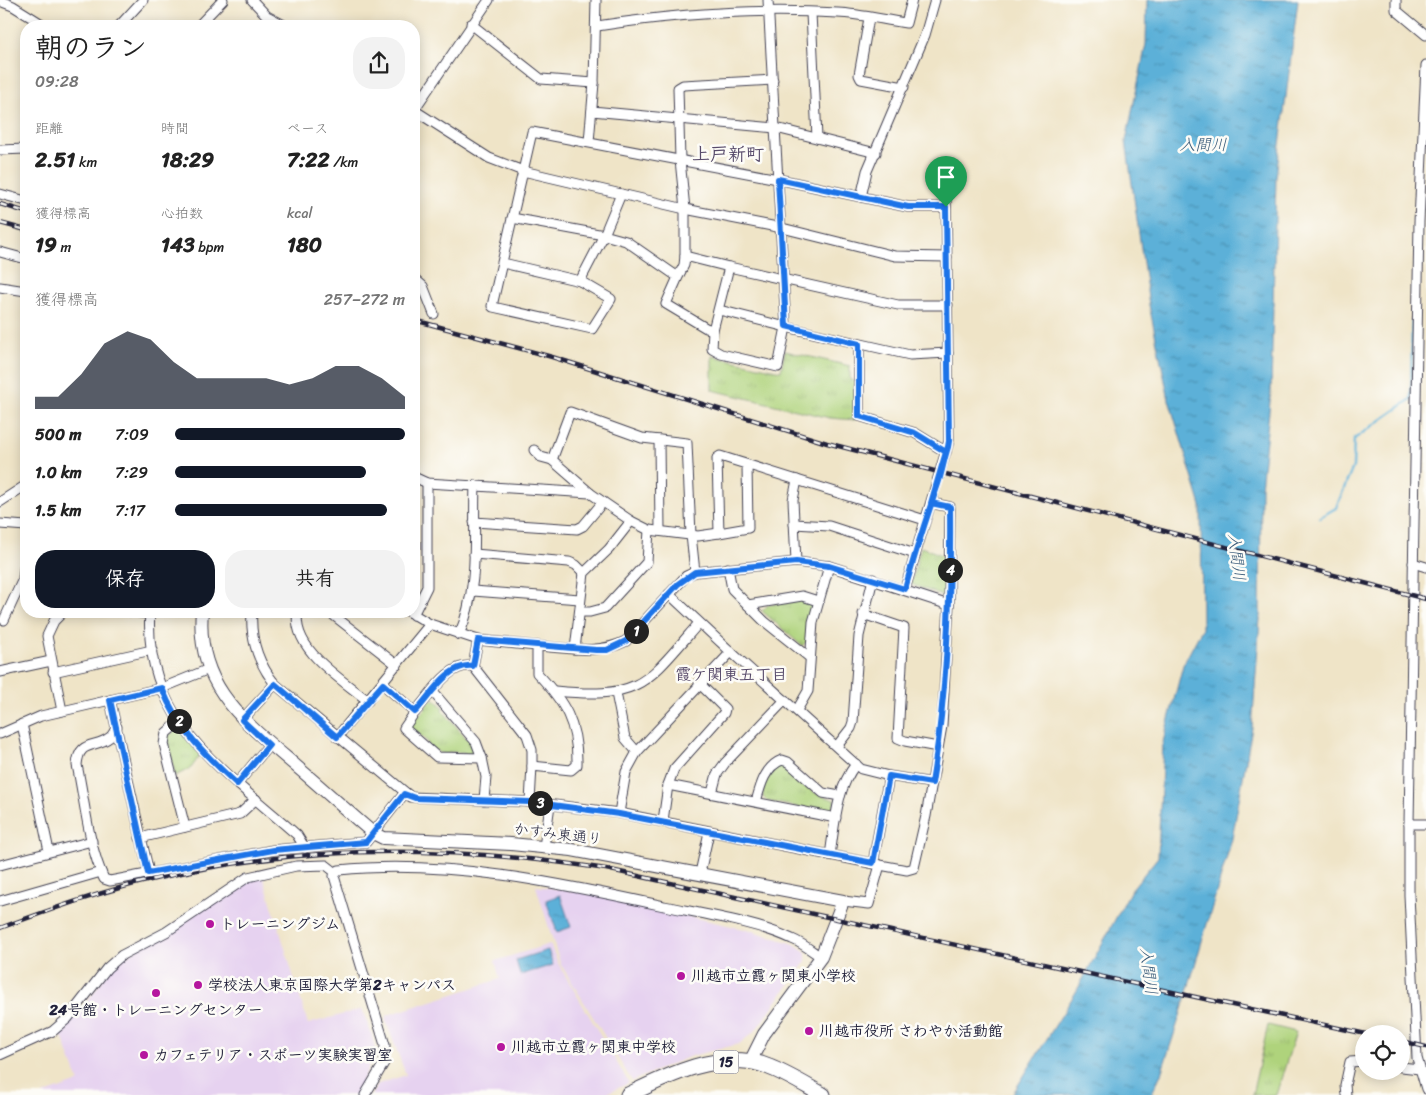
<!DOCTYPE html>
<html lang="ja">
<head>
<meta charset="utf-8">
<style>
  body { margin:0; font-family:Sriracha,"Klee One",sans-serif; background:#f2f2f2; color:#222; height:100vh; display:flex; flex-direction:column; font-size:19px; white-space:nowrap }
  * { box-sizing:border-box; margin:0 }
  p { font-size:16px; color:#767676 }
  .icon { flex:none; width:28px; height:28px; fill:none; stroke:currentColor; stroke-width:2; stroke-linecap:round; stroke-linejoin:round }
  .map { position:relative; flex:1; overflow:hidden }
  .details { position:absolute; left:20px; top:20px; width:400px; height:598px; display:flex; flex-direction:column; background:#fff; border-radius:20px; box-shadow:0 2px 12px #0003 }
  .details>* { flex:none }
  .buttons { position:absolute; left:1355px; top:1025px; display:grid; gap:10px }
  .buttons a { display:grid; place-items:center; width:55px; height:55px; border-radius:50%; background:#fff; box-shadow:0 2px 12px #0003; font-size:25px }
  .pin { position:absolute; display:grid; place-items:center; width:42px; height:42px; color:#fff; margin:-51px -21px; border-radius:50% 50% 50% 0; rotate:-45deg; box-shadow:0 0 5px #0007 }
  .pin .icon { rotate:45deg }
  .km { position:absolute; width:25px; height:25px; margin:-12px; border-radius:50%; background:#222; color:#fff; font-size:14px; line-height:25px; text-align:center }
  .round { display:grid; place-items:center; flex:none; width:52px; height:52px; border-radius:20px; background:#f2f2f2 }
  .head { display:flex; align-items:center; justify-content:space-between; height:85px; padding:0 15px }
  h1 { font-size:28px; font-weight:700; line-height:38px }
  .figures { display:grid; grid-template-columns:repeat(3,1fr); gap:8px; height:85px; padding:5px 15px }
  .figures div { display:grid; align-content:center }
  .figures b { font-size:21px; font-weight:700 }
  .figures small { font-size:14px; font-weight:400 }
  .figures p { font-size:14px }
  .chart { height:140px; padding:10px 15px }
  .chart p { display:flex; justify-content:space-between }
  .chart svg { width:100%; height:90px; margin-top:5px; fill:#111827; opacity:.7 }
  .action { display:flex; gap:10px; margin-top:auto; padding:10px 15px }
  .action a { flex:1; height:58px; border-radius:20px; background:#111827; color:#fff; font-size:20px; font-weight:700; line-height:58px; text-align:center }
  .action a+a { background:#f2f2f2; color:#222 }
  ul { padding:0 15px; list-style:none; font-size:16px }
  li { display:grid; grid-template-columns:80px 60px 1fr; align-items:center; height:38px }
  li i { height:12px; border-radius:6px; background:#111827 }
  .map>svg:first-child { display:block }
  .built { fill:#e6d2f0 }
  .grass { fill:url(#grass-tufts); stroke:#687a5c }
  .water { fill:url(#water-ripples); stroke:#3e698a }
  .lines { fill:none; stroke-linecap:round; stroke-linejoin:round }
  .stream { stroke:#5bb0d8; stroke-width:2.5 }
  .street-casing { stroke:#413f50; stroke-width:11 }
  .secondary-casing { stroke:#413f50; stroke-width:14 }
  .primary-casing { stroke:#413f50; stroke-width:17 }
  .street { stroke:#fff; stroke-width:9 }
  .secondary { stroke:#fff; stroke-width:12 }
  .primary { stroke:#fff; stroke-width:15 }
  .rail-casing { stroke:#22223b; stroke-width:4.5 }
  .rail { stroke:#fdfcf7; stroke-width:2.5; stroke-dasharray:8; stroke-linecap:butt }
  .route-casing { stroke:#fff; stroke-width:10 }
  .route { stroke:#1a73e8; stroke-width:6 }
  .poi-dot { fill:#b5179e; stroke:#fdfcf7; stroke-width:2 }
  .labels { text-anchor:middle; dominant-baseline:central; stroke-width:5; stroke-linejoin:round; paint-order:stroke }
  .shield { fill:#fdfcf7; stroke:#646373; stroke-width:1 }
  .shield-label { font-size:14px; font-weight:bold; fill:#22223b }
  .street-label { font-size:15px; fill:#22223b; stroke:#fdfcf7 }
  .poi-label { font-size:15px; font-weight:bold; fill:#22223b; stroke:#fdfcf7; text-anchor:start }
  .water-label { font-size:16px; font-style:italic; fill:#395b7a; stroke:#fdfcf7 }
  .neighbourhood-label { font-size:16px; font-weight:bold; fill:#584b6b; stroke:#fdfcf7 }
  .quarter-label { font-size:18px; font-weight:bold; fill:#584b6b; stroke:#fdfcf7 }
</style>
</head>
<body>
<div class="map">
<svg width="1426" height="1095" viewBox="0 0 1426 1095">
  <defs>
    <pattern id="grass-tufts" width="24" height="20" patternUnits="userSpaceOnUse" patternTransform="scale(1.25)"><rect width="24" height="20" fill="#afd37c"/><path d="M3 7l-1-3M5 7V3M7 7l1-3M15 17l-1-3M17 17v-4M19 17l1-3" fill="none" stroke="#96b56c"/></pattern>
    <pattern id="water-ripples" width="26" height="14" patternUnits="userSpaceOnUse" patternTransform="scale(1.25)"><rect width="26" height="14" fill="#5bb0d8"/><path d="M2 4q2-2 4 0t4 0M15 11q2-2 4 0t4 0" fill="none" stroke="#4b8fb0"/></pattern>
  </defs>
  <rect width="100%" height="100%" fill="#fdfcf7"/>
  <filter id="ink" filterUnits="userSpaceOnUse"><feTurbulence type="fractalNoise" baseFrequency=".02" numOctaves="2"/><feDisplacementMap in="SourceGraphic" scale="10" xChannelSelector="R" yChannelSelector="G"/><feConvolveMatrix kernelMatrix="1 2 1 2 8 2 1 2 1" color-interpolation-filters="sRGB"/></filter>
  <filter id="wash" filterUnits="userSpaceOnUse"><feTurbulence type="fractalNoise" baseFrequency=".0096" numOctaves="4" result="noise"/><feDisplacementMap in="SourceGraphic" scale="20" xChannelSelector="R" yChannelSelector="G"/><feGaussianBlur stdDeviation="1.12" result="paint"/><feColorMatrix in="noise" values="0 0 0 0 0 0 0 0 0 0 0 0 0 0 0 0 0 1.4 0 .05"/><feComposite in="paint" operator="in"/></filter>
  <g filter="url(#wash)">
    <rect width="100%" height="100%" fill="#efe4c7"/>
    <g class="built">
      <polygon points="263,876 308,1024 362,1009 372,1035 375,1051 357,1095 42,1095 79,1082 60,1031 87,1002 110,969 124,957 252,878"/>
      <polygon points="536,886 582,892 753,931 794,944 806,952 806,961 755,1031 739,1044 691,1056 632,1081 560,963"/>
      <polygon points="550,944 559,965 629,1083 603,1095 371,1095 378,1084 406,1075 385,1019 388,1015 500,979 495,961"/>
    </g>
    <g class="grass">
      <polygon points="785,351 850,366 850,380 854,381 855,420 830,418 712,390 712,356 781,371"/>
      <polygon points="921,547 947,557 945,597 911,584"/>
      <polygon points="800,600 807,600 812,604 807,641 802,646 762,611 768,605"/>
      <polygon points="431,700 436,701 443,707 442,710 467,739 470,738 475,752 466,755 464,752 449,752 447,755 438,752 428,746 428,742 415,731 412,732 408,725 426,709 425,706"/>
      <polygon points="176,730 180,731 201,754 191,768 175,776 167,740 168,736"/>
      <path d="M782,763C796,771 804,789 820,795C826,798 830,797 835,801L832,811L828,813L767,801L763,797C762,784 772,770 782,763Z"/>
      <polygon points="1268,1025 1296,1032 1276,1095 1252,1095"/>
    </g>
    <g class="water">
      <polygon points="1147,0 1298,0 1276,177 1271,392 1261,488 1260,619 1252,728 1232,839 1180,1016 1161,1074 1151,1095 1012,1095 1076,992 1131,890 1158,857 1163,742 1183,665 1202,629 1201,506 1169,400 1149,305 1126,141 1146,44"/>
      <polygon points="560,895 571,927 557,932 546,900"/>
      <polygon points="548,950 553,965 520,975 516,960"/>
    </g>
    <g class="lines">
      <polyline class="stream" points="1320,517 1336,508 1353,467 1354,439 1411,399 1412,321"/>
    </g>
  </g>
  <g filter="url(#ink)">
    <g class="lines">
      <defs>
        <g id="street">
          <polyline points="252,0 267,16 286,26"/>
          <polyline points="768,0 786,327 910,355 948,353"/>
          <polyline points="1396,0 1396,10 1426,35"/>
          <polyline points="0,1 13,6 45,26"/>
          <polyline points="811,13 817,138"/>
          <polyline points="869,18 859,75 861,79 904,87"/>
          <polyline points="471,24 541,79 594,83"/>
          <polyline points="119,26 143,0"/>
          <polyline points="198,26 223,0"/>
          <path d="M597,26C676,14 758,8 838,13C860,14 884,20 906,23L912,0"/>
          <polyline points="1426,65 1419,222 1409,824 1409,895 1417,1058 1426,1089"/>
          <polyline points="414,110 489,158 523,171 685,209 782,228 895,256 947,257"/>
          <polyline points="414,110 489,0"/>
          <polyline points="592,111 776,128 876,153"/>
          <polyline points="589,142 594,83 596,0"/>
          <polyline points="0,150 26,149"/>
          <polyline points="0,194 26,201"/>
          <polyline points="861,197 867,171 925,35 935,0"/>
          <polyline points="512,218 604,235 626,241 678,277 666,304 706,328 713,330 729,267 685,256 684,265 678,277"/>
          <polyline points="0,252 26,259"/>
          <polyline points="685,256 685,209 680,160 678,88 683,85 773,80"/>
          <polyline points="503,263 580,281 611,299 592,329 493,307 492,306 532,132 778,179 908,207 946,207"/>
          <polyline points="729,267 898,305 948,305"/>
          <polyline points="414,278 423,286 434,314"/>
          <polyline points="580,281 604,235 621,194"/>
          <polyline points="0,287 26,291"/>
          <polyline points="713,330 712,349 721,354 778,367 786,327 719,310"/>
          <polyline points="859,344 859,416 915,433 946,452"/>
          <polyline points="659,440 660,531"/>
          <polyline points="534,450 541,457 552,460 590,493"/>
          <polyline points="552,460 570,412 642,438 687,443 691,535 695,572"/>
          <path d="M747,465L748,528L719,533L717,458L720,456C788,477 856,499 925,520"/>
          <polyline points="414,477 427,483 590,493 631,521 649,530 698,536 719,533"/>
          <polyline points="0,502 26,485"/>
          <polyline points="931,503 950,507 949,605"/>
          <polyline points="474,522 577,529 583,526 603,502"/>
          <polyline points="0,524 26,526"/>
          <polyline points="794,524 829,526 915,554"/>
          <polyline points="474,554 569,562 576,565 584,573"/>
          <polyline points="796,562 793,500 797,480"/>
          <polyline points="1413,563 1426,567"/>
          <polyline points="728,568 732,589 764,621 809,657"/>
          <polyline points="905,589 949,441 946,188"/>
          <polyline points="473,591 580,599"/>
          <polyline points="669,594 731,652"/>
          <polyline points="748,605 802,596 818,601"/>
          <polyline points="125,611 150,614"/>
          <path d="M150,611C142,720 226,772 297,835L305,848"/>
          <path d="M252,611C250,639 258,663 275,684L411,797L530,802L619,813L880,865L907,870L914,868L926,816L942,726L949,605L829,566L796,562L695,572L686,576L626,641C598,655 568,648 537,646"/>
          <path d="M298,611C290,649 343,680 368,701"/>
          <polyline points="328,611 397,665"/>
          <polyline points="408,611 430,624"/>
          <polyline points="580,612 590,612 605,608 647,562 649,530"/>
          <polyline points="863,614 904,628 898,738 905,741 938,747"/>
          <polyline points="413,615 427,587 427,483"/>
          <polyline points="4,620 23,579 26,553"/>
          <path d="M459,635C480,587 473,535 475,485"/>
          <polyline points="575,649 584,573 609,549 631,521"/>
          <polyline points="473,666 527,735 532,750 532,766"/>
          <polyline points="0,672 51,661"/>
          <polyline points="53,672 152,650"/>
          <path d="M383,684L415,712C431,695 447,663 473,666L478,640"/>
          <path d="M555,691C641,699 645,685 699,623"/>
          <polyline points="616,693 625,738 637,752"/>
          <polyline points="110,700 149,873"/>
          <polyline points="797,710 808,691 813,622 829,566"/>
          <polyline points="62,711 47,636 54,621 64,611"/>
          <polyline points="415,712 404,728 437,757 482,758 476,742 433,692"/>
          <polyline points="242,720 275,684"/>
          <polyline points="179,722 166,733 164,744 185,827"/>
          <polyline points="22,724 49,851"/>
          <path d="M117,727C115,729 113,735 110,737C95,749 79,739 77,765C85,802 88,844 104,879L110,881L273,850L366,842L404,794"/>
          <polyline points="0,734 41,716 162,688 209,669"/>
          <path d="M337,737L430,624L478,640L537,646V673C565,702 578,724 577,765L571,770L532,766L530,802"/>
          <polyline points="837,746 851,728 853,722 859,636 873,579"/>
          <polyline points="482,758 486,777 484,800"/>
          <polyline points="889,776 932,783"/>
          <polyline points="237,784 269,745"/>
          <polyline points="668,785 836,818"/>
          <polyline points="712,793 717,774 725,763 785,700"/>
          <path d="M756,802C760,787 765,766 782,760L788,762L823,793L840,796"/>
          <polyline points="619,813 626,772 637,752 731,652 861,769 889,776 873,863"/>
          <polyline points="663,821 668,785 674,769 724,713 725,709 699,683"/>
          <polyline points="1409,824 1426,824"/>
          <polyline points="140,838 240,814 256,799"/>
          <polyline points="544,847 550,805"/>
          <path d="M830,855C835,824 836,789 856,764"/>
          <polyline points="0,865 92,841"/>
          <polyline points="700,873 709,832"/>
          <polyline points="0,901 101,872"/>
          <polyline points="843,901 869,904 880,865"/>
          <polyline points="0,1055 53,1031 68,1018 107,968 122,955 166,932 248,877 296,866 326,865 335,872"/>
          <polyline points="1401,1067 1420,1069"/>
          <path d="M365,1095L384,1063L385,1045L334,876L339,870C448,859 558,883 664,906C703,914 756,922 792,939C802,943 812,951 821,957"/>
          <polyline points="1346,1095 1345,1085 1350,1062 1364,1061"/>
        </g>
        <path id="secondary" d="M202,611C195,686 245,722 296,766C322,788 347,811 373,833L383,838L511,844L572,850L843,901L821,957L764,1034L750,1062"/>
        <path id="primary" d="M628,1095C667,1076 716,1051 761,1064C783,1071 803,1084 823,1095"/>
      </defs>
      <use href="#street" class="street-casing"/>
      <use href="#secondary" class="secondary-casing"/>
      <use href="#primary" class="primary-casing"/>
      <use href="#street" class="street"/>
      <use href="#secondary" class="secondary"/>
      <use href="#primary" class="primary"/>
      <defs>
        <g id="rail">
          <polyline points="0,204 26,212"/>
          <polyline points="0,223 26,230"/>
          <polyline points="414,320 552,357 827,443 1426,599"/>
          <path d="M0,928C52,909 105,890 159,878C306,843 457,846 606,869L1366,1034"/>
          <polyline points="1401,1041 1426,1047"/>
        </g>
      </defs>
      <use href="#rail" class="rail-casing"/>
      <use href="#rail" class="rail"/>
    </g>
  </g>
  <g class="lines" filter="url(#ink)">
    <defs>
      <path id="route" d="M946,207L949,441L948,447C944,459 942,472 938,484C926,519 915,553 905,589L829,566L796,562L695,572L678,584L626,641L607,650H596L478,640L473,666C448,663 431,695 415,712L383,684L337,737L275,684L242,720L269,745L237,784C206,756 177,728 162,688L110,700L148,873L273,850L366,842L404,794L415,798L530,802L619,814L873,863L889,776L932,783C947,692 951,600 950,507L931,503L946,452L915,433L859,416V344L786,326L778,179L908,207H946"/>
    </defs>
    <use href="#route" class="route-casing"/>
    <use href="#route" class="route"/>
  </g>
  <g class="poi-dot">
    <circle cx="210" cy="924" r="5"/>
    <circle cx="681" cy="976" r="5"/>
    <circle cx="198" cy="985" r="5"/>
    <circle cx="156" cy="993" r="5"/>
    <circle cx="809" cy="1031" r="5"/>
    <circle cx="501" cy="1047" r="5"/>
    <circle cx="144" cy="1055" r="5"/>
  </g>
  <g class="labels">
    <rect class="shield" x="713.5" y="1050.5" width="25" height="23" rx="4"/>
    <g class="shield-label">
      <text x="726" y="1062">15</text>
    </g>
    <g class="street-label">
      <text transform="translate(558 834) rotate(7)">かすみ東通り</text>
    </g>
    <g class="poi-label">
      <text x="220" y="924">トレーニングジム</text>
      <text x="691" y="976">川越市立霞ヶ関東小学校</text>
      <text x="208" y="985">学校法人東京国際大学第2キャンパス</text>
      <text x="156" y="1010" text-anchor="middle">24号館・トレーニングセンター</text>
      <text x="819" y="1031">川越市役所 さわやか活動館</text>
      <text x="511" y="1047">川越市立霞ヶ関東中学校</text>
      <text x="154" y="1055">カフェテリア・スポーツ実験実習室</text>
    </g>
    <g class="water-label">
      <text x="1203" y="144">入間川</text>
      <text transform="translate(1237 557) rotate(83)">入間川</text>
      <text transform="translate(1149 971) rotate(83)">入間川</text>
    </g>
    <g class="neighbourhood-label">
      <text x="731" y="674">霞ケ関東五丁目</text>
    </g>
    <g class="quarter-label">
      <text x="728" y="154">上戸新町</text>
    </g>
  </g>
</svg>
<div class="buttons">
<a><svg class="icon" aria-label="locate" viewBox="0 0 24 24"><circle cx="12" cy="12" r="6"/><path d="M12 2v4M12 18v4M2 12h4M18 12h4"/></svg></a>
</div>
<div class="pin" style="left:946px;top:207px;background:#1e9e55"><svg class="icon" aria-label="arrive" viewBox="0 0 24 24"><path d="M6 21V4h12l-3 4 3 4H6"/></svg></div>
<b class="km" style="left:636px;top:631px">1</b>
<b class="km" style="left:179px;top:721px">2</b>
<b class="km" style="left:540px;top:803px">3</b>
<b class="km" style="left:950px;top:570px">4</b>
<section class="details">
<div class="head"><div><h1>朝のラン</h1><p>09:28</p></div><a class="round"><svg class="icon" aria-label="share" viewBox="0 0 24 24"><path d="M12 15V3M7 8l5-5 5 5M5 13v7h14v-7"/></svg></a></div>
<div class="figures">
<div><p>距離</p><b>2.51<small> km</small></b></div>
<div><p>時間</p><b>18:29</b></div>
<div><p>ペース</p><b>7:22<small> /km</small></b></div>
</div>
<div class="figures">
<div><p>獲得標高</p><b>19<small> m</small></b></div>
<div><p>心拍数</p><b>143<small> bpm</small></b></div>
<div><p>kcal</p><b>180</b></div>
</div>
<div class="chart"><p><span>獲得標高</span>257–272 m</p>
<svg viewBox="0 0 160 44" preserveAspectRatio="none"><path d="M0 44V38L10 38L20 27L30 12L40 6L50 10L60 21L70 29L80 29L90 29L100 29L110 32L120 29L130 23L140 23L150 29L160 38V44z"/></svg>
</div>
<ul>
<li><b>500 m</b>7:09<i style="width:100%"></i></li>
<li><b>1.0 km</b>7:29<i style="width:83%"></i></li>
<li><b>1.5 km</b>7:17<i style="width:92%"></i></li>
</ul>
<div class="action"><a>保存</a><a>共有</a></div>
</section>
</div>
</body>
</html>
